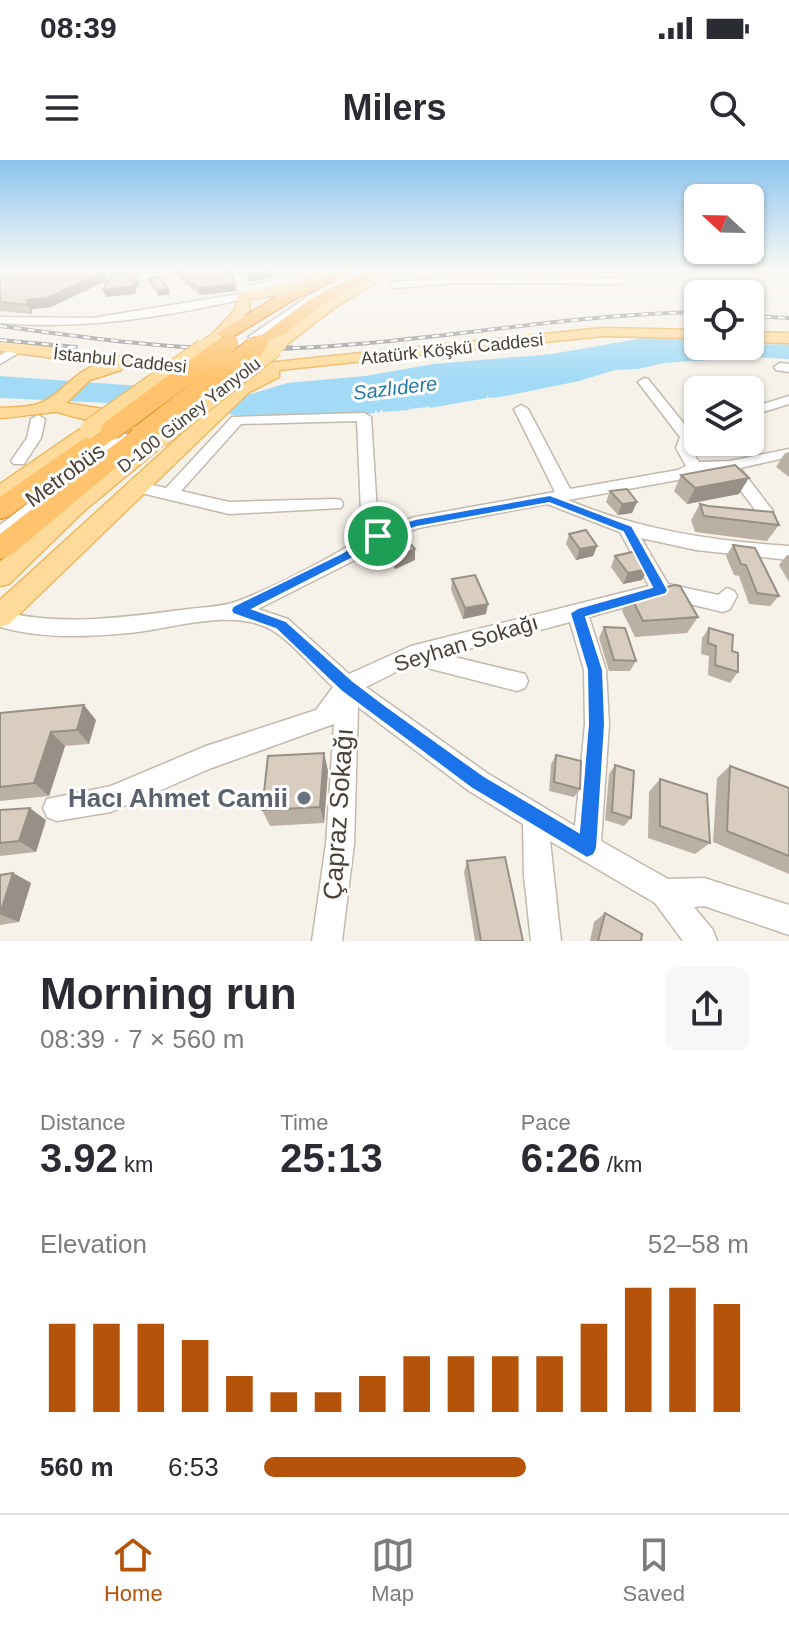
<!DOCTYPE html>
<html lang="en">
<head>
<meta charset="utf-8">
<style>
  body { margin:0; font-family:Arial,sans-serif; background:#f7f7f7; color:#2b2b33; height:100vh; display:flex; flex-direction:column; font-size:30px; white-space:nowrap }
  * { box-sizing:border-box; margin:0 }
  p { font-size:26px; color:#7c7c81 }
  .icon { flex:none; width:44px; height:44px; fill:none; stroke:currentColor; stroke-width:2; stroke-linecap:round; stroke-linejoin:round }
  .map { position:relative; height:781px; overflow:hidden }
  .sheet { display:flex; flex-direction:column; background:#fff; flex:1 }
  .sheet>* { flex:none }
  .needle { width:52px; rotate:292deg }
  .tools { position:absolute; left:684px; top:24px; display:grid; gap:16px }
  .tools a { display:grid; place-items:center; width:80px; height:80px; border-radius:12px; background:#fff; box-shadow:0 2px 6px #0004; font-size:40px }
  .pin { position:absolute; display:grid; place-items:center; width:68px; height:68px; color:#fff; margin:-34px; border:4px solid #fff; border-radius:50%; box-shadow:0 2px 8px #0007 }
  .round { display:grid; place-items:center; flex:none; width:84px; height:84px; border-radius:12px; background:#f7f7f7 }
  .overview { display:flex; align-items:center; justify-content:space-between; height:136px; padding:0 40px }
  h1 { font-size:44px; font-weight:600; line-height:60px }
  .metrics { display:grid; grid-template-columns:repeat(3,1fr); gap:12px; height:136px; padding:8px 40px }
  .metrics div { display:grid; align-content:center }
  .metrics b { font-size:40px; font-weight:600 }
  .metrics small { font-size:22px; font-weight:400 }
  .metrics p { font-size:22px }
  .chart { height:224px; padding:16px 40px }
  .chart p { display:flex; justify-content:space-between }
  .chart svg { width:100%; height:144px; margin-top:8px; stroke:#b45309; stroke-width:6 }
  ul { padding:0 40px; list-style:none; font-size:26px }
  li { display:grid; grid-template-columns:128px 96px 1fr; align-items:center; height:60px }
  li i { height:20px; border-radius:10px; background:#b45309 }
  .status { display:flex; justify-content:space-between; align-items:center; height:56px; padding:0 40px; background:#fff; direction:ltr }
  .status svg { height:22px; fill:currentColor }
  header { display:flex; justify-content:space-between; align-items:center; height:104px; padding:0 40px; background:#fff; font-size:36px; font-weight:600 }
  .menu { display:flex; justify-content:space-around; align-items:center; height:112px; border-top:2px solid #e1e1e2; background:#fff; font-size:22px; color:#7c7c81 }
  .menu a { display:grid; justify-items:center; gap:4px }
  .menu .on { color:#b45309 }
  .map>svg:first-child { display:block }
  .water { fill:#a3dbf6 }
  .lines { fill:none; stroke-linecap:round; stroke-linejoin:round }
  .minor-casing { stroke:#c3b9ac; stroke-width:3 }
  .major-casing { stroke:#eeb861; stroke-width:3 }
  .highway-casing { stroke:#ea9731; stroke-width:3 }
  .minor { fill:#fff; fill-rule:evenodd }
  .major { fill:#ffdb9b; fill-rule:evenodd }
  .highway { fill:#ffc36d; fill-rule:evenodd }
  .rail-far1-casing { stroke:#999; stroke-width:4 }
  .rail-casing { stroke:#999; stroke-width:5 }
  .rail-far1 { stroke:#fff; stroke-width:2; stroke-dasharray:7; stroke-linecap:butt }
  .rail { stroke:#fff; stroke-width:3; stroke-dasharray:9; stroke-linecap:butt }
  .major-bridge-far1-casing { stroke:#eeb861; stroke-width:16; stroke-linecap:butt }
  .major-bridge-casing { stroke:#eeb861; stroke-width:20; stroke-linecap:butt }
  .highway-bridge-far1-casing { stroke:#ea9731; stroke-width:18; stroke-linecap:butt }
  .highway-bridge-casing { stroke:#ea9731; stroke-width:22; stroke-linecap:butt }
  .major-bridge-far1 { stroke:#ffdb9b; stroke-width:14 }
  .major-bridge { stroke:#ffdb9b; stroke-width:18 }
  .highway-bridge-far1 { stroke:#ffc36d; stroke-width:16 }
  .highway-bridge { stroke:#ffc36d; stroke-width:20 }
  .wall { fill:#bbb0a4 }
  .shaded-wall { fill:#989086 }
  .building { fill:#d9cdbf; stroke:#989086; stroke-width:2 }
  .route { fill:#1a73e8; stroke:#fff; stroke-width:2; fill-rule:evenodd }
  .worship-dot { fill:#6b7280; stroke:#fff; stroke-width:3 }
  .labels { text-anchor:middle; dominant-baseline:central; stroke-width:6; stroke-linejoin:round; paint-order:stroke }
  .far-street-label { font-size:18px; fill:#4b4237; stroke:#fff }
  .far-water-label { font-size:20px; font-style:italic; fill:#237aa7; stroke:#fff }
  .street-label { font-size:22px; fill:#4b4237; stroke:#fff }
  .near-worship-label { font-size:26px; font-weight:bold; fill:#5b616d; stroke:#fff; text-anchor:end }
  .near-street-label { font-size:26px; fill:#4b4237; stroke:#fff }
</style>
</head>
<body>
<div class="status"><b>08:39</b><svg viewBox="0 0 49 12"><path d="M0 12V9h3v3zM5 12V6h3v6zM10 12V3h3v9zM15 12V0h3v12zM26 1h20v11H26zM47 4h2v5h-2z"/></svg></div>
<header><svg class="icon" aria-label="menu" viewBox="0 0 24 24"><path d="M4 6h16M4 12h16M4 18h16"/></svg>Milers<svg class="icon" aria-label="search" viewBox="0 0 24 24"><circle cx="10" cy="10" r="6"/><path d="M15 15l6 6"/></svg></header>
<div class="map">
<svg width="789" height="781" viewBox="0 0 789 781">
  <rect width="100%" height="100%" fill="#f6f2ea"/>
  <polygon class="water" points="644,178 698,180 698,186 789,184 789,199 755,197 664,203 638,209 615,210 579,221 500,237 489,238 487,235 487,238 430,248 427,244 428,247 410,249 409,245 409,250 383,252 382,249 379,253 375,250 375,253 359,255 255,258 174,246 0,238 0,216 252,234 287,223 365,216 433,204 552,194"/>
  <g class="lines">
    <defs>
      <g id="minor">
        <polygon points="67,110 133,115 189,110 204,112 133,121"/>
        <path d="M220,110H232L245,117L248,126L298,115L302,110H310L311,114L304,119L248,132V138C166,157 84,170 0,163V157L92,158L239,134L237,120Z"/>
        <polygon points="358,110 370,110 321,137 258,179 248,177 313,133"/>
        <polygon points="629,110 640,110 621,124 455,123 395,128 390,125 395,122 455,117 619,118"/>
        <polygon points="17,186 27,188 0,204 0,195"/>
        <polygon points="780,203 789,204 789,212 776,210 774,207"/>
        <path d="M644,218L648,219L689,270L698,266V276L690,288L699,302L730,301L789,289V297L740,308L773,351L768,362H742L740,358L742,354L756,351L726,311L697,312L683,319L568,340C639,370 713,381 789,386V400L696,390L641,378L668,424L718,435L727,428L734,431L737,436L730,449L723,452L661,437L589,457L606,510L609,564L601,681L668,719L704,718L789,745V775L704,746L694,747L713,770L717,781H683L655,743L550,681L561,781H531L524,716L523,664L469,631L358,547L354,684L342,781H312L326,684L334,564L209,609L111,652L56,661L47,657L43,648L47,639L111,626L206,586L316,550L333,527C314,510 296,486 275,472C236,446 173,469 129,473C87,477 41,479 0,467V451C61,467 128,457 189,449C204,447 223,447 238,441C282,424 328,399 368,374L361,352L357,261L241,264L181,331L229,342L335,339L341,340L343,344L341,348L229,354L133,331L131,327L133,323L139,322L166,328L232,257L364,253L371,257L377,352L383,368L415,357L555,332L514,249L521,245L528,249L570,329L678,310L686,306L676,288L680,277L638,222ZM547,344L620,372L649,426L411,486L349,514L288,459L258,449L353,401L384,380L418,368ZM570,462L584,510L585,564L575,666L487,613L366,527L412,504L517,531L525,528L528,521L525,514L446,495Z"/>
        <polygon points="789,236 789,244 750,256 750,248"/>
        <polygon points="38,255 45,259 41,278 24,304 14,304 11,301 27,278 31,259"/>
        <polygon points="121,271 128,275 126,278 6,378 0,380 0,365"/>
      </g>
      <g id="major">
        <polygon points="326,110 343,110 299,132 250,139 249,151 220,183 215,185 207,180 235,150 239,133 304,120"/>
        <polygon points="382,110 397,110 334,148 286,185 281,187 273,182 324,142"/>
        <polygon points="602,168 698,170 698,178 602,176 279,210 279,217 248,233 9,464 0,467 0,440 236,225 262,212 233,215 225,210 227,207"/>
        <polygon points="750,172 789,173 789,183 750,182"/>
        <path d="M0,181L153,201L192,203L200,208L192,213L123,207L121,210L90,220L66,243L133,254L135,258L133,262C110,267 78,258 57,252C53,251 10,258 0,258V248C12,247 26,248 38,244C63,235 72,211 101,204L0,191Z"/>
        <polygon points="89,263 96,265 98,269 96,273 8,339 0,341 0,324"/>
        <polygon points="160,272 167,274 170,278 167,282 85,350 9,424 0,426 0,402 69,340 153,274"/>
      </g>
      <g id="highway">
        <polygon points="338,110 355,111 293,140 221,184 209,184 206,180 281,134"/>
        <polygon points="365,110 383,110 321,146 266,187 254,187 251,183 309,140"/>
        <polygon points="111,263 119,265 122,270 119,275 9,356 0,359 0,337 103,265"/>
        <polygon points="141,268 152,275 149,280 10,396 0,399 0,374 133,270"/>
      </g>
    </defs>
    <use href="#minor" class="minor-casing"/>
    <use href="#major" class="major-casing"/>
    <use href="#highway" class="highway-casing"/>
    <use href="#minor" class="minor"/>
    <use href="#major" class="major"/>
    <use href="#highway" class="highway"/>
    <defs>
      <g id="rail-far1">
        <polyline points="750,156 789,158"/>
        <path d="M0,166C84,177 169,190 255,189C403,188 549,155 698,152"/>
        <polyline points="0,180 76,187"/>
      </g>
      <polyline id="rail" points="202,188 292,188"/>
    </defs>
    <use href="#rail-far1" class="rail-far1-casing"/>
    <use href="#rail" class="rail-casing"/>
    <use href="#rail-far1" class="rail-far1"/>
    <use href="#rail" class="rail"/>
    <defs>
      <g id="major-bridge-far1">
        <polyline points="201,190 215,180"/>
        <polyline points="271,190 281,182"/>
      </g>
      <g id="major-bridge">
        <polyline points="89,269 204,188"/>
        <polyline points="160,278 274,188"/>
      </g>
      <g id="highway-bridge-far1">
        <polyline points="221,190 230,183"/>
        <polyline points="251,190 260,183"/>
      </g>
      <g id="highway-bridge">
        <polyline points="111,270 223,188"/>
        <polyline points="141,275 254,188"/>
      </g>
    </defs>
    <use href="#major-bridge-far1" class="major-bridge-far1-casing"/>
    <use href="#major-bridge" class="major-bridge-casing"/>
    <use href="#highway-bridge-far1" class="highway-bridge-far1-casing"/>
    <use href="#highway-bridge" class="highway-bridge-casing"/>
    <use href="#major-bridge-far1" class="major-bridge-far1"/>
    <use href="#major-bridge" class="major-bridge"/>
    <use href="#highway-bridge-far1" class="highway-bridge-far1"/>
    <use href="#highway-bridge" class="highway-bridge"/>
  </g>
  <g class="wall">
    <polygon points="0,110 105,111 108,120 51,147 32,149 32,154 0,151"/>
    <polygon points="237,110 277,110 274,112 274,117 250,122 246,114"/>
    <polygon points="177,112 233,115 236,131 200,135 178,118"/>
    <polygon points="789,292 789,317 776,307 785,293"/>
    <polygon points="681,315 739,334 687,344 674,331"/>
    <polygon points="610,331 637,342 632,353 618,355 606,342"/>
    <polygon points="700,344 779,365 767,381 695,372 691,360"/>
    <polygon points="569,374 597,386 593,396 576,400 566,384"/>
    <polygon points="733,385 779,436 770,446 749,444 739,416 734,415 726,396"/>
    <polygon points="385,388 415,389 415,400 395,409 385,398"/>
    <polygon points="787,395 789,395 789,422 779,405"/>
    <polygon points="615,396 642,420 623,424 611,407"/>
    <polygon points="452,419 486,454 463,459 451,430"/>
    <polygon points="630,435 698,457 687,473 635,477 622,451"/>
    <polygon points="604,467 636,501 630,511 609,511 599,478"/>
    <polygon points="709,468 732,491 738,512 730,523 708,515 709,496 701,494 702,478"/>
    <polygon points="0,553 96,560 89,584 65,586 49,636 0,641"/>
    <polygon points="324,593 328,611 324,663 270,666 262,650"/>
    <polygon points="556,595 580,629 574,637 549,631 551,604"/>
    <polygon points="615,605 631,658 624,666 605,660 609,614"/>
    <polygon points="730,606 789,628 789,714 713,682 717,618"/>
    <polygon points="660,619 710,683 695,694 648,678 649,632"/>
    <polygon points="0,650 46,660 36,692 0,696"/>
    <polygon points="467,701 523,781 475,781 464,712"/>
    <polygon points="13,713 31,723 19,762 0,765 0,715"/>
    <polygon points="605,753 641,781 590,781 594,762"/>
  </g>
  <g class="shaded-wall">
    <polygon points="269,110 277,110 274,112 274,117 250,122 249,115"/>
    <polygon points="105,111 108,120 51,147 32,149 32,154 28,145 27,140"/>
    <polygon points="136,116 139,123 135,134 106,137 103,130"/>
    <polygon points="234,124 236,131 200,135 198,128"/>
    <polygon points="168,129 170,134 158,136 157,131"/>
    <polygon points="749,318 739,334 687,344 695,328"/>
    <polygon points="637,342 632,353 618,355 622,344"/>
    <polygon points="597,386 593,396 576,400 580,389"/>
    <polygon points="415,389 415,400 395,409 395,399"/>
    <polygon points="648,409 642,420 623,424 628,413"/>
    <polygon points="488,444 486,454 463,459 465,448"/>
    <polygon points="84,545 96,560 89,584 77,570"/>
    <polygon points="51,572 65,586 49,636 34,623"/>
    <polygon points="324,593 328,611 324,663 320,647"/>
    <polygon points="30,648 46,660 36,692 19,681"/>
    <polygon points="13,713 31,723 19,762 0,754"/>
  </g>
  <g class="building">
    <polygon points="0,110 101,110 105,111 47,138 27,140 28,145 0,142"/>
    <polygon points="191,110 224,110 233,115 234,124 198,128 177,112"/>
    <polygon points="247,110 270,110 249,115"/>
    <polygon points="112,114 136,116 133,126 103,130"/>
    <polygon points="159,116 168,129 157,131 148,118"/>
    <polygon points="735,305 749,318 695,328 681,315"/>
    <polygon points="627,329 637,342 622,344 610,331"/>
    <polygon points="700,344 708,346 773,352 779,365 704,356"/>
    <polygon points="586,370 597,386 580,389 569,374"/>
    <polygon points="405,378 415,389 395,399 385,388"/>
    <polygon points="733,385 755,388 779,436 757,433 746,405 741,404"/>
    <polygon points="637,391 648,409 628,413 615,396"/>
    <polygon points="475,415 488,444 465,448 452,419"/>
    <polygon points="675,425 680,426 698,457 643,461 630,435"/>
    <polygon points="604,467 625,468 636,501 614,500"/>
    <polygon points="709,468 733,475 732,491 738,493 738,512 715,505 716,486 708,483"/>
    <polygon points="84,545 77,570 51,572 34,623 0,627 0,553"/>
    <polygon points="324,593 320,647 262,650 268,596"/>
    <polygon points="556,595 581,601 580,629 554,622"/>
    <polygon points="615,605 634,611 631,658 612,652"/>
    <polygon points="730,606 789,628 789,696 727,671"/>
    <polygon points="660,619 707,634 710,683 660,666"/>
    <polygon points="30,648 19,681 0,683 0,650"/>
    <polygon points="505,697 523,781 481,781 467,701"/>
    <polygon points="13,713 0,754 0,715"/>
    <polygon points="605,753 642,774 641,781 598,781"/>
  </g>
  <linearGradient id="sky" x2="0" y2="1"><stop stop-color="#8cc4ee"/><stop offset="0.5" stop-color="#fbf9f6"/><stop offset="1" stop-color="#fbf9f6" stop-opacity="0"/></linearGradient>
  <rect width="789" height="219" fill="url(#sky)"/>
  <path class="route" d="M550,335L632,366L668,430L666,434L586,457L603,510L605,564L597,688L594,695L587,698L471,628L341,531L276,469L233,454L231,450L233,446L342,393L373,373L415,359ZM549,343L623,372L652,427L578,448L570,453L587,510L588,564L579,672L484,616L386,546L353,521L286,461L253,449L351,399L382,379L417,367Z"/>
  <circle class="worship-dot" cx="304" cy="638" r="8"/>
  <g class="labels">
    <g class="far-street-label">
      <text transform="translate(452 189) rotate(-6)">Atatürk Köşkü Caddesi</text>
      <text transform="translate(120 200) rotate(6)">İstanbul Caddesi</text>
      <text transform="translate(189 255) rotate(-38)">D-100 Güney Yanyolu</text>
    </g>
    <g class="far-water-label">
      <text transform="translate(395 228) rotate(-7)">Sazlıdere</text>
    </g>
    <g class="street-label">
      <text transform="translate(65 315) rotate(-36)">Metrobüs</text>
      <text transform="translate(466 483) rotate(-17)">Seyhan Sokağı</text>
    </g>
    <g class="near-worship-label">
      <text x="288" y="638">Hacı Ahmet Camii</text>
    </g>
    <g class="near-street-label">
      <text transform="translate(338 654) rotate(-86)">Çapraz Sokağı</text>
    </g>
  </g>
</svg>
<div class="tools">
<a><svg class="needle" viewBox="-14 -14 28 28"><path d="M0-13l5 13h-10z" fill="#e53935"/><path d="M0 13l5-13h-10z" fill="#7c7c81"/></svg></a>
<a><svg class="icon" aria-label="locate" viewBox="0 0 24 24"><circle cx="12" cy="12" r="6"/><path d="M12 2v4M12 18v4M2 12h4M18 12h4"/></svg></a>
<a><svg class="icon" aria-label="layers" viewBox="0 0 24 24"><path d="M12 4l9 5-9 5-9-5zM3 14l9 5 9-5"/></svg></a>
</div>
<div class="pin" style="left:378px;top:376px;background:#1e9e55"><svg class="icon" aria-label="arrive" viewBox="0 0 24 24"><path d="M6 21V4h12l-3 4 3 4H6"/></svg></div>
</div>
<section class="sheet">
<div class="overview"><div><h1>Morning run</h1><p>08:39 · 7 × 560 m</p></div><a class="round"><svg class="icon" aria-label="share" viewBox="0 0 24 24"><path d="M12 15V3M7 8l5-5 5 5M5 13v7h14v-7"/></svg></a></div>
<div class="metrics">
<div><p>Distance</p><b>3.92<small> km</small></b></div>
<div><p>Time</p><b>25:13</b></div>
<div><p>Pace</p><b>6:26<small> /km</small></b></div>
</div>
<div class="chart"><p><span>Elevation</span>52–58 m</p>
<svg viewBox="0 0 160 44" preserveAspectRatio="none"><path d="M5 44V17M15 44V17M25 44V17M35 44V22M45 44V33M55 44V38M65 44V38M75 44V33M85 44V27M95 44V27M105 44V27M115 44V27M125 44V17M135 44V6M145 44V6M155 44V11"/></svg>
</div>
<ul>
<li><b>560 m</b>6:53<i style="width:54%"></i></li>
</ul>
</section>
<nav class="menu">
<a class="on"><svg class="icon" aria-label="home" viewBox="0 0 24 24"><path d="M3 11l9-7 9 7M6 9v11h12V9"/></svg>Home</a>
<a><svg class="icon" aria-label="map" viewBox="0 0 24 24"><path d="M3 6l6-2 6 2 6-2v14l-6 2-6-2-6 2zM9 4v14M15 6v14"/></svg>Map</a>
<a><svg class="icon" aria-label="saved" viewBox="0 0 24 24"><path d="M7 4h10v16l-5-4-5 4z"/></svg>Saved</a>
</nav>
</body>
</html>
